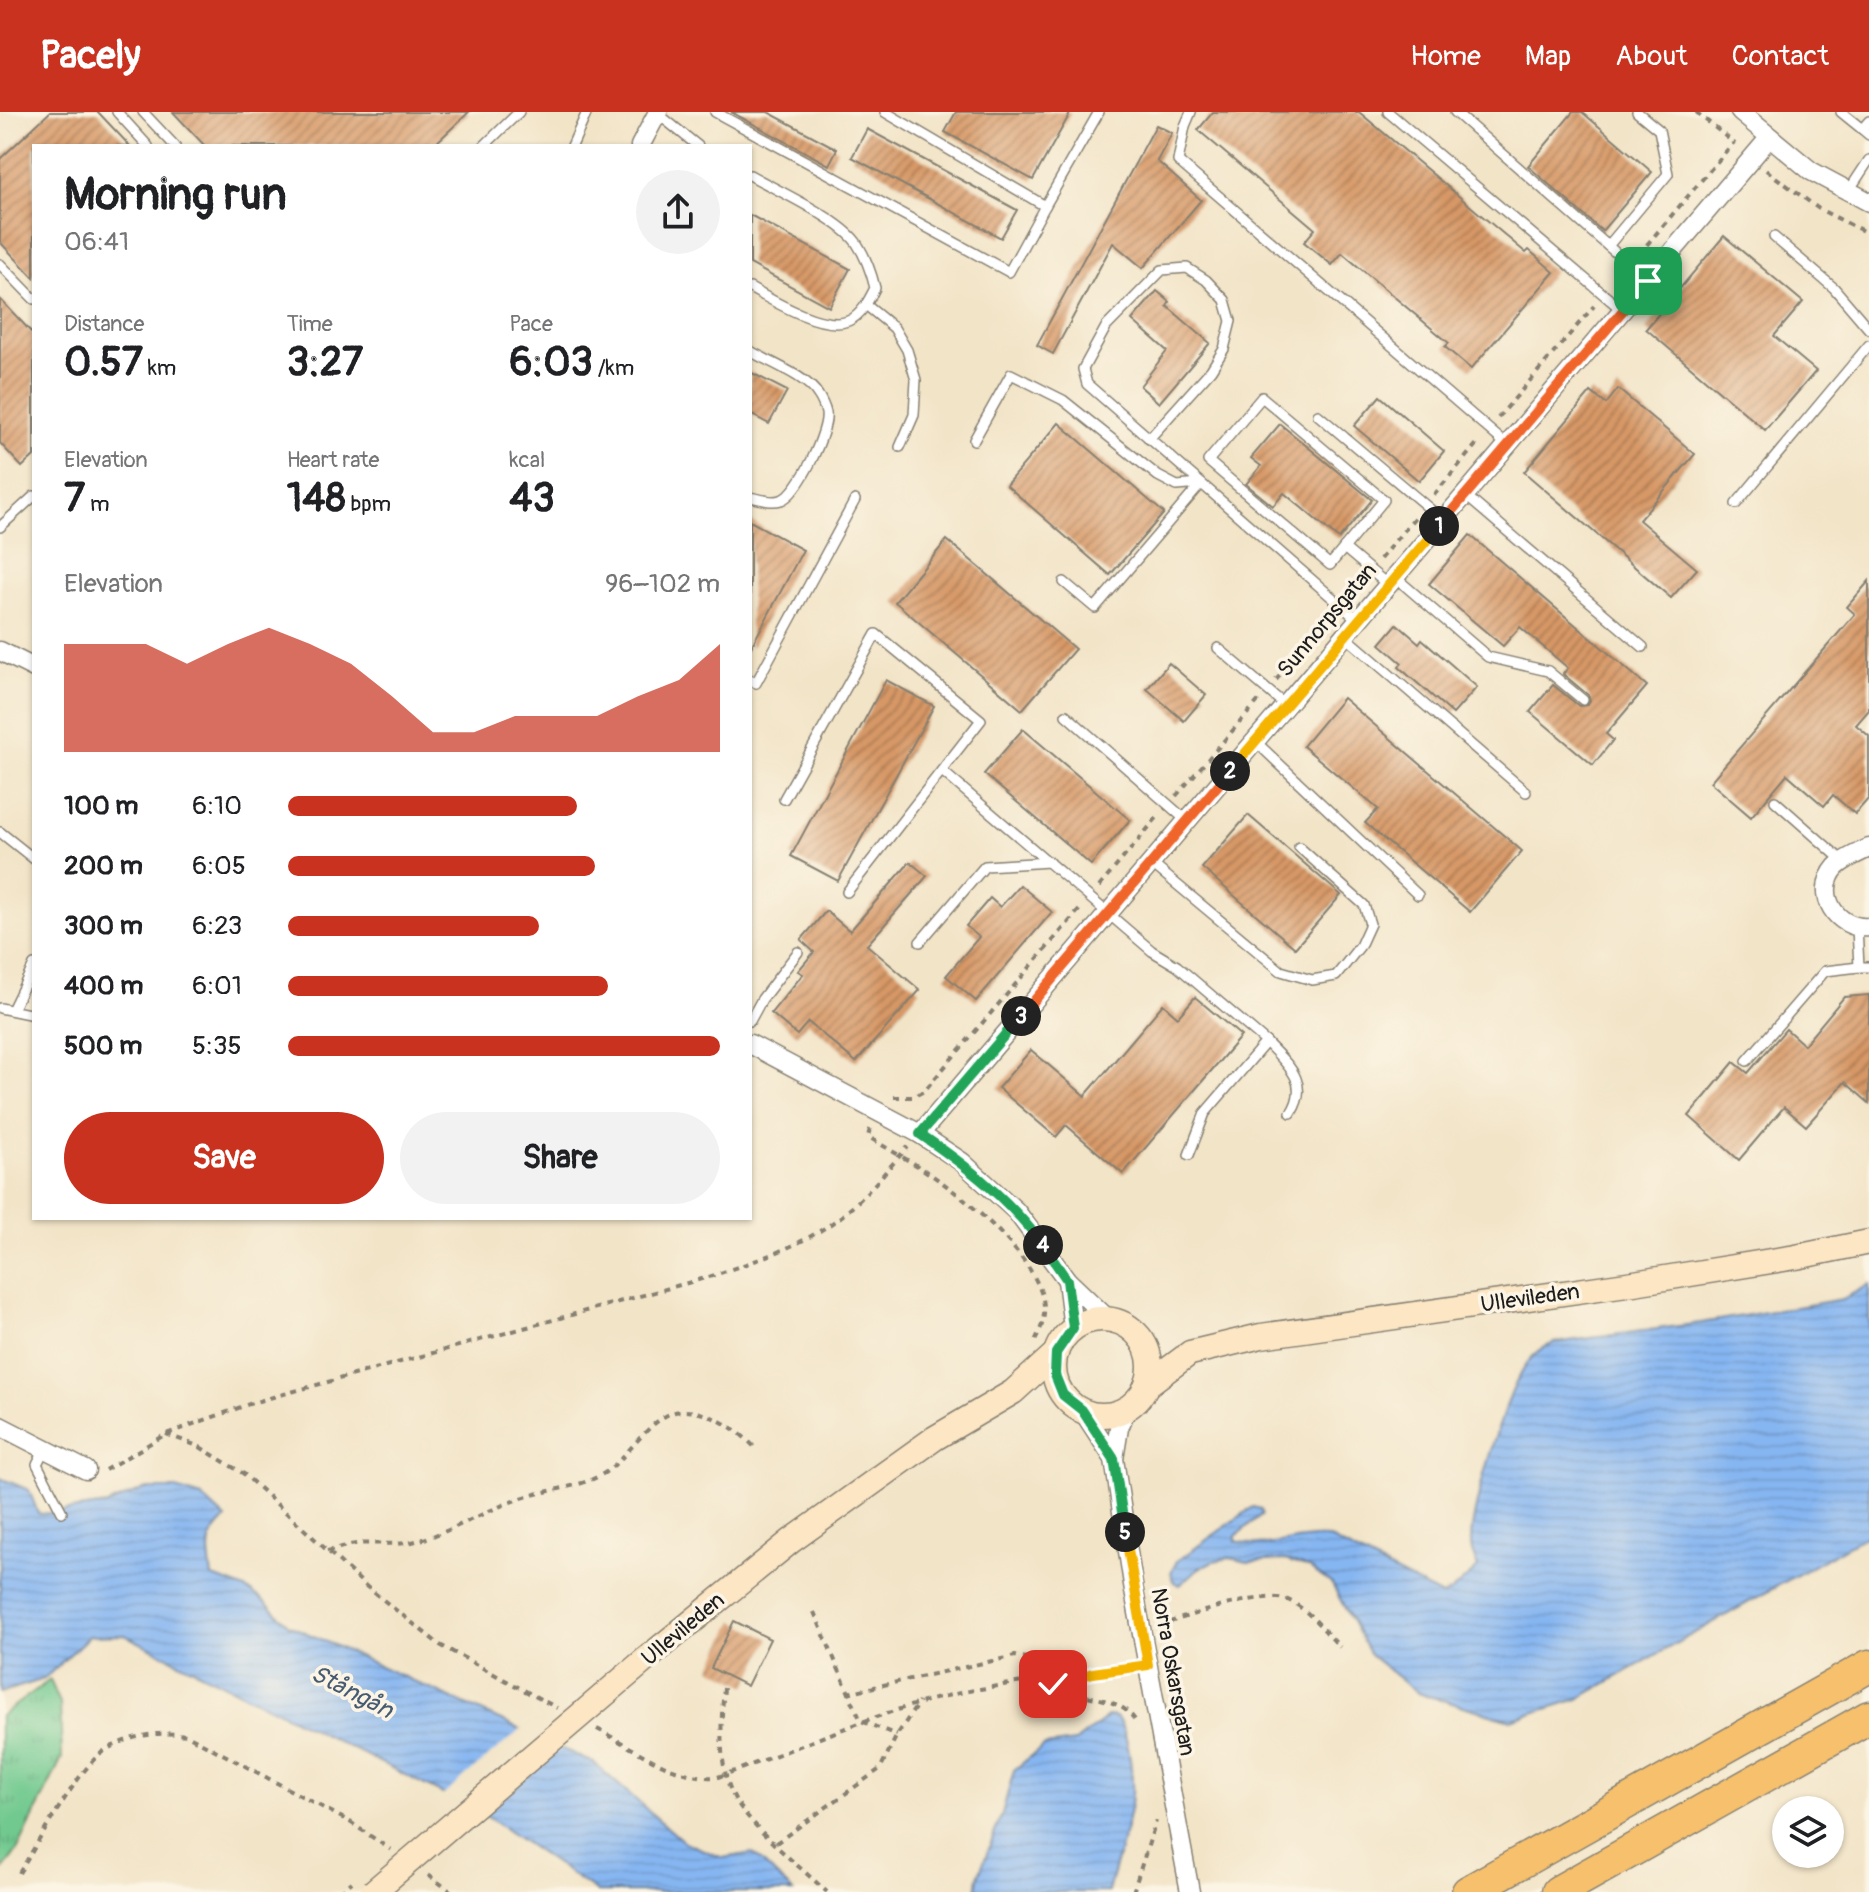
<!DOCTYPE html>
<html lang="en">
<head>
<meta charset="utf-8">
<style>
  body { margin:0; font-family:Pangolin,sans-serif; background:#f2f2f2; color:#202124; height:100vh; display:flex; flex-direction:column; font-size:30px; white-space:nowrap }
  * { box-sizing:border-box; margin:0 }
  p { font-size:26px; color:#757577 }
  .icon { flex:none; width:44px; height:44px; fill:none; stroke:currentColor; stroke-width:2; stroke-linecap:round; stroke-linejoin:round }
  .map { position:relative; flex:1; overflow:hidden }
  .drawer { position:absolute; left:32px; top:32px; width:720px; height:1076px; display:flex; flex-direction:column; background:#fff; border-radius:0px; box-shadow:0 2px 6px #0004 }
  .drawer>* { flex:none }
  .buttons { position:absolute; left:1772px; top:1684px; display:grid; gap:16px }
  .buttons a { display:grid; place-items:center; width:72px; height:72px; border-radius:50%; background:#fff; box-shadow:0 2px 6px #0004; font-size:40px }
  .pin { position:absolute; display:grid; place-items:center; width:68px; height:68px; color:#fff; margin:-34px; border-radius:16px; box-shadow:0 4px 12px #0006 }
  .km { position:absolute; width:40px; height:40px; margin:-20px; border-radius:50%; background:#222; color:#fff; font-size:22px; line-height:40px; text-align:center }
  .round { display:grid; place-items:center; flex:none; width:84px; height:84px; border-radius:42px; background:#f2f2f2 }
  .overview { display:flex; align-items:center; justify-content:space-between; height:136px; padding:0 32px }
  h1 { font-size:44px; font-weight:700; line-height:60px }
  .stats { display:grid; grid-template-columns:repeat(3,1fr); gap:12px; height:136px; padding:8px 32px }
  .stats div { display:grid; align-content:center }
  .stats b { font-size:40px; font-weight:700 }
  .stats small { font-size:22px; font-weight:400 }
  .stats p { font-size:22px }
  .chart { height:224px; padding:16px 32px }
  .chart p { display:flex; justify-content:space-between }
  .chart svg { width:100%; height:144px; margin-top:8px; fill:#c8321e; opacity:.7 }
  .button { display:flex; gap:16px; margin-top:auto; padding:16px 32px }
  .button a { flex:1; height:92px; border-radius:48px; background:#c8321e; color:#fff; font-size:32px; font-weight:700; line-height:92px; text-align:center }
  .button a+a { background:#f2f2f2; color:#202124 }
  ul { padding:0 32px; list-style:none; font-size:26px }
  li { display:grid; grid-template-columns:128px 96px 1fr; align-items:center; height:60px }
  li i { height:20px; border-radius:10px; background:#c8321e }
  header { display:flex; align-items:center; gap:48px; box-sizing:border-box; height:112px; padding:0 40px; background:#c8321e; color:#fff }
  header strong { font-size:38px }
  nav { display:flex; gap:44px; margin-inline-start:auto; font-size:28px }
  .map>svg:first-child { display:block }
  .grass { fill:url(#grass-tufts); stroke:#467256; stroke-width:2 }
  .water { fill:url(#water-rules); stroke:#516986; stroke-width:2 }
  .pier { fill:#f2e4c7 }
  .building { fill:url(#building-hatch) }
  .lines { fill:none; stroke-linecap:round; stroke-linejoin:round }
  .service-casing { stroke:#878072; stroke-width:12 }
  .minor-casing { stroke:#878072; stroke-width:21 }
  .secondary-casing { stroke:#878072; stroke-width:27 }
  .motorway-casing { stroke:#878072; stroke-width:35 }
  .path { stroke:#878072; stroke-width:4; stroke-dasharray:6 6; stroke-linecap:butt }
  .service { stroke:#fff; stroke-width:9 }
  .minor { stroke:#fff; stroke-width:18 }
  .secondary { stroke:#fce6c4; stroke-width:24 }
  .motorway { stroke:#f7c06c; stroke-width:32 }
  .secondary-bridge-casing { stroke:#878072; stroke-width:27; stroke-linecap:butt }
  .secondary-bridge { stroke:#fce6c4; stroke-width:24 }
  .split-1-casing { stroke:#fff; stroke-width:16 }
  .split-2-casing { stroke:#fff; stroke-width:16 }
  .split-3-casing { stroke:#fff; stroke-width:16 }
  .split-4-casing { stroke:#fff; stroke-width:16 }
  .split-5-casing { stroke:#fff; stroke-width:16 }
  .split-6-casing { stroke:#fff; stroke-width:16 }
  .split-1 { stroke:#f0652b; stroke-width:10 }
  .split-2 { stroke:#f5b400; stroke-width:10 }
  .split-3 { stroke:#f0652b; stroke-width:10 }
  .split-4 { stroke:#22a559; stroke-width:10 }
  .split-5 { stroke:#22a559; stroke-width:10 }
  .split-6 { stroke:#f5b400; stroke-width:10 }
  .labels { text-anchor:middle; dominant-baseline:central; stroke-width:7; stroke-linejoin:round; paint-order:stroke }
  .street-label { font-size:22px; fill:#1c1c1c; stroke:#fcf5e5 }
  .water-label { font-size:24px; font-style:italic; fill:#465a71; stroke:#fcf5e5 }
</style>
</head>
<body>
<header>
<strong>Pacely</strong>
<nav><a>Home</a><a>Map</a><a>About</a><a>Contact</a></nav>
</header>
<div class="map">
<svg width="1869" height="1780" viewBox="0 0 1869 1780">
  <defs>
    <pattern id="grass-tufts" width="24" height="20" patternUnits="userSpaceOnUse" patternTransform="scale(2)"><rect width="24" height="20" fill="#71c98f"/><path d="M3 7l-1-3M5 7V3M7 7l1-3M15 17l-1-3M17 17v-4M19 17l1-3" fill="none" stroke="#61ac7b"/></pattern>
    <pattern id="water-rules" width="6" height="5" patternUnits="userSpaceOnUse" patternTransform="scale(2)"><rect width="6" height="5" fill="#86b6f1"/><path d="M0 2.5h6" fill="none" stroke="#739cce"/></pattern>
    <pattern id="building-hatch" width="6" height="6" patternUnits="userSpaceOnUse" patternTransform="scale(2)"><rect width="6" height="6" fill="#d79866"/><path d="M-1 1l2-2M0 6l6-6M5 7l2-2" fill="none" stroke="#ae7b53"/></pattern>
  </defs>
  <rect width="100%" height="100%" fill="#fcf5e5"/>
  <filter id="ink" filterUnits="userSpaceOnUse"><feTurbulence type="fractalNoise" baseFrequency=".0125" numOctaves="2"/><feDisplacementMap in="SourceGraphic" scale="16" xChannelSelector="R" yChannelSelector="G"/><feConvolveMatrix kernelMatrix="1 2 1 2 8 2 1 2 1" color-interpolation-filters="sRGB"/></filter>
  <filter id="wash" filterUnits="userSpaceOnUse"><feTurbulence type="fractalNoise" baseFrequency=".006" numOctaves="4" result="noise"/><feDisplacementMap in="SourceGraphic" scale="32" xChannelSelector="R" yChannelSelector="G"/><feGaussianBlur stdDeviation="1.8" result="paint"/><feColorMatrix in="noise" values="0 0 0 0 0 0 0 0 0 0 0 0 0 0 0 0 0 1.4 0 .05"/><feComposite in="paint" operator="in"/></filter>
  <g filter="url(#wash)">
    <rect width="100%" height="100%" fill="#f2e4c7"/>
    <polygon class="grass" points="50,1568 60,1591 62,1646 18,1737 0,1762 0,1604"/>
    <g class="water">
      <path d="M1869,1173V1422L1578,1587L1511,1608L1418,1581L1370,1543L1332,1472L1309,1456L1285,1448L1248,1450L1230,1446L1213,1449L1199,1456L1180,1473L1173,1469L1171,1461L1177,1449L1253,1395L1261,1397L1262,1402L1236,1424V1429C1274,1440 1291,1423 1328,1426L1442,1484L1451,1480L1478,1456C1475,1448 1471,1439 1471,1432C1470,1398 1507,1274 1529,1249C1535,1241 1544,1235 1554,1231L1701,1211L1843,1187Z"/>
      <path d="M0,1366L29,1378L38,1401L42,1402L107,1393L145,1377H176L202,1385L226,1407C203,1427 209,1438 212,1465C254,1478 259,1482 289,1513L594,1651L684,1730L723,1746L753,1741L793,1780H597L483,1702L125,1523L89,1524L44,1567L0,1581Z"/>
      <path d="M1109,1604L1116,1605C1129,1619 1133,1665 1132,1683C1131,1707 1114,1755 1108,1780H976L978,1765L1002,1702L1014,1658L1044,1634L1075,1630Z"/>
    </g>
    <polygon class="pier" points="524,1615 565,1633 480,1705 441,1685"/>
    <g id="blocks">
      <g class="building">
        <polygon points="50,0 98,0 130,34 34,34 34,166 0,130 0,47"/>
        <polygon points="173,0 469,0 433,34 205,34"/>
        <polygon points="731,0 768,0 837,37 829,53"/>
        <polygon points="956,0 1071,0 1033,68 945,20"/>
        <polygon points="1213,0 1359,0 1526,141 1529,138 1554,160 1471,257 1445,235 1449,231 1342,141 1332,153 1304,130 1315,117 1198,18"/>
        <polygon points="1573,0 1582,0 1652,60 1602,119 1528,54"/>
        <polygon points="1156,13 1172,21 1157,49 1201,88 1143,156 1113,131 1053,242 1037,233"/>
        <polygon points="867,17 1017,98 1001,126 852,45"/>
        <polygon points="750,103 850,157 829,195 750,152"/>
        <polygon points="1724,124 1803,190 1774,224 1816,259 1765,318 1646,217"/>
        <polygon points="1157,179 1170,190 1167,194 1210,231 1159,291 1140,274 1167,239 1132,208"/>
        <polygon points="0,187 34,223 34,344 22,355 0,331"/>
        <polygon points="750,260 787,279 769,312 750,302"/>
        <polygon points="1618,277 1695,342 1639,408 1697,457 1671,486 1524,360 1591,280 1606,292"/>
        <polygon points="1380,284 1444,339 1419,369 1354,314"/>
        <polygon points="1059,311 1164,401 1110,463 1006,373"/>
        <polygon points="1280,312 1372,388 1339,427 1284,381 1273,394 1246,372 1261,354 1251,346"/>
        <polygon points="750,409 803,438 750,537"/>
        <polygon points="1470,423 1647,574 1606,622 1613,628 1593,653 1530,600 1553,573 1579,594 1588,593 1590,588 1588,583 1563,562 1568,556 1520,515 1503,534 1429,472"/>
        <polygon points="947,428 1075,537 1022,598 895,490"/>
        <polygon points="1869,469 1869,598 1856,613 1869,624 1869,686 1855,702 1833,683 1824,694 1787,662 1751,705 1710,670 1855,502 1847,495"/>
        <polygon points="1397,512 1419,531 1422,527 1477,575 1453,602 1399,555 1402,551 1380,532"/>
        <polygon points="1169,551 1206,583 1184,609 1147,577"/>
        <polygon points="886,568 934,594 838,769 791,744"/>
        <polygon points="1343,586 1522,739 1470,800 1365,711 1378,697 1303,634"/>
        <polygon points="1023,617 1130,708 1091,753 984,662"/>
        <polygon points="1248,703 1341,783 1295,836 1202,756"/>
        <polygon points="910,750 927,764 867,833 920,878 856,950 808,910 797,923 771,901 803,862 798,859 814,840 801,828 826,799 850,819"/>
        <polygon points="1020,773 1052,800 976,889 946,864 979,825 966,814 990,786 1000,795"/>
        <polygon points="1869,883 1869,991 1845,970 1806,1014 1784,995 1739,1048 1689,1004 1734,950 1748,961 1786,917 1804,933 1844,885"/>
        <polygon points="1195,885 1241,924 1123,1062 1066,1013 1056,1025 998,976 1031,938 1085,984 1163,892 1178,905"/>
        <polygon points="734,1509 770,1527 747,1574 711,1556"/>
      </g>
    </g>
  </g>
  <g filter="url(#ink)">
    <use href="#blocks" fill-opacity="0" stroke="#878072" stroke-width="2"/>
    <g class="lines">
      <defs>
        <g id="service">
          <polyline points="117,0 148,34"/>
          <polyline points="143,0 175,34"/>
          <polyline points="715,0 1009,160 1045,94 885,0"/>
          <polyline points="1191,0 1185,14 1178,49 1507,333"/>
          <polyline points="1388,0 1622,198"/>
          <polyline points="1455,0 1608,134"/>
          <polyline points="1637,0 1659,18 1668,62 1608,134 1648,169"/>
          <polyline points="1841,0 1862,17"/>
          <polyline points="657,1 698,34"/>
          <polyline points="1869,9 1862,17 1869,23"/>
          <polyline points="484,34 519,0"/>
          <polyline points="572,34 587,0"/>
          <path d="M750,63C778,79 838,106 856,130C866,145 871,159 875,176C869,188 861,204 848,209C823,219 773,189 750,176"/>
          <polyline points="1848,80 1869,48"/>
          <polyline points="1045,94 1099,0"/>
          <polyline points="1774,125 1834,176 1869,217"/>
          <polyline points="0,152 34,187"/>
          <polyline points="866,193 894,216 907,238 916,268 914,303 900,335"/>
          <path d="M750,239C769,250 808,265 818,283C821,287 825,296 826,301C829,318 799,382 781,388C772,391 759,387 750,385"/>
          <polygon points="1262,285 1384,388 1330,453 1208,349"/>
          <polyline points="1318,303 1443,408"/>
          <polyline points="1149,327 1211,258 1224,237 1231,209 1225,188 1206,168 1187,156 1162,158 1106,215 1083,257 1087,272 1358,508"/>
          <polyline points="974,328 1011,262 1063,288 1158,364 1177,374 1201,372"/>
          <polyline points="1465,383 1643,535"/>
          <polyline points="1736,392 1869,233"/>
          <polyline points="0,415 34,384"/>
          <polyline points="1344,436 1388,473"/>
          <polyline points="1395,465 1488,545 1548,559 1583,588"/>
          <polyline points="1064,470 1095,496 1201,372"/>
          <polyline points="1345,524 1526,680"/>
          <polyline points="1218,536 1285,593"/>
          <polyline points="750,568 756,571 855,388"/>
          <polyline points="1066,603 1187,709"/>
          <polyline points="1255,629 1418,783"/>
          <polyline points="942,659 1152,839 1177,854 1266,930 1205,1001 1189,1043"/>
          <polyline points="784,687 876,522 981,608 847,780"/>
          <polyline points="1775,689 1844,750"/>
          <polyline points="0,720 34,747"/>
          <polyline points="1151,751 1281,859 1312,868 1336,864 1360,834 1370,812 1364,793 1299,735"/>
          <polyline points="1857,816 1859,855 1869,855"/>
          <polyline points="920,830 985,754 1049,750"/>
          <polyline points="0,896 34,903"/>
          <polyline points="12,898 34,853"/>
          <polyline points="750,909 762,887 798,840"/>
          <path d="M1266,930C1287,952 1311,970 1291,1001"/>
          <polyline points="1747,949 1825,859 1859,855"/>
          <polyline points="45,1336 37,1352 62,1400"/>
          <polyline points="1053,1572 1093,1561 1148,1553"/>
        </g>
        <g id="minor">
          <polyline points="1740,0 1811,59 1869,90"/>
          <polyline points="640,34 658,0"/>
          <polyline points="0,539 34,556"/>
          <path d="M1869,736C1858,741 1844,747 1836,755C1813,782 1837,818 1869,815"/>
          <polyline points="750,932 920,1022 962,1050 1016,1099 1067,1168 1107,1206"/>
          <polyline points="920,1022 1770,25"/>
          <polyline points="1067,1168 1073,1216"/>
          <polyline points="1127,1296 1119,1316 1114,1347 1134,1479 1190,1780"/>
          <polyline points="1082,1298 1114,1347"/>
          <polyline points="0,1314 86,1358"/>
        </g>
        <g id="secondary">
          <circle cx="1102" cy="1255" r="48"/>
          <polyline points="1146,1274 1190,1241 1261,1224 1634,1171 1796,1145 1869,1130"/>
          <polyline points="645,1548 791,1429 935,1326 1013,1280 1056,1241"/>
        </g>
        <g id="motorway">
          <polyline points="1468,1780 1869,1554"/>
          <polyline points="1558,1780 1869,1605"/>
        </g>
      </defs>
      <use href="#service" class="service-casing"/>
      <use href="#minor" class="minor-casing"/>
      <use href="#secondary" class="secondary-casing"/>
      <use href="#motorway" class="motorway-casing"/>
      <g class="path">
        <polyline points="1696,0 1735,32"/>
        <polyline points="1766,58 1819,97 1869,122"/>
        <polyline points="1639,142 1733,31"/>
        <polyline points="1498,306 1594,194"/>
        <polyline points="1434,383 1480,328"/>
        <polyline points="1380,447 1415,405"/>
        <polyline points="1348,483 1361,469"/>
        <polyline points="1276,568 1332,502"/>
        <polyline points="1176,684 1260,587"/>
        <polyline points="1099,775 1160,702"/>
        <polyline points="894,985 913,985 924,979 1080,797"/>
        <path d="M870,1017L868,1024L872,1027C891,1039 911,1049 930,1062C967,1087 1040,1148 1044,1194C1045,1207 1041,1217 1035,1229"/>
        <polyline points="166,1322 200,1335 244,1362 367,1475 440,1533 557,1596"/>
        <path d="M105,1358L166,1322L255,1290L709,1165C754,1149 801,1135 839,1106C865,1086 886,1058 908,1035"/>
        <path d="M327,1439C337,1437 347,1433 357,1432C375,1430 394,1434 412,1430C452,1421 486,1397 525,1385C551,1377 577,1376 601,1363C626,1349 648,1307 675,1300C703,1294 739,1317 756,1337"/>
        <polyline points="814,1500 861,1609 897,1623"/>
        <path d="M1158,1514C1186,1505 1265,1476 1290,1489C1310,1499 1325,1520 1340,1535"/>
        <path d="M724,1576C721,1611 717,1654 735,1687C753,1717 800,1755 827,1780"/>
        <polyline points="847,1581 1015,1544 1052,1550 1059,1555"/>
        <path d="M1076,1582C1100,1587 1124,1589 1137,1611"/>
        <path d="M597,1617C634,1636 675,1668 718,1665C806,1634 888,1593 980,1577C999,1574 1022,1568 1041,1571"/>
        <polyline points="776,1731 880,1657 897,1623 919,1590"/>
        <path d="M19,1761C37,1733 80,1654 104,1639C130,1623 158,1619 187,1623L350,1710L391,1738"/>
        <polyline points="428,1763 452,1780"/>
        <polyline points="340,1780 352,1770"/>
        <polyline points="1133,1780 1156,1709"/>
      </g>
      <use href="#service" class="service"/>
      <use href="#minor" class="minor"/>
      <use href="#secondary" class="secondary"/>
      <use href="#motorway" class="motorway"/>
      <defs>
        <polyline id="secondary-bridge" points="373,1780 645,1548"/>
      </defs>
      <use href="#secondary-bridge" class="secondary-bridge-casing"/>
      <use href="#secondary-bridge" class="secondary-bridge"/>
    </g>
  </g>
  <g class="lines" filter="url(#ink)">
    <defs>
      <polyline id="split-1" points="1439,414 1648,169"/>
      <polyline id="split-2" points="1230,659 1439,414"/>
      <polyline id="split-3" points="1021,904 1230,659"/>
      <path id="split-4" d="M1021,904L920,1022C967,1054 1009,1087 1043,1133"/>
      <polyline id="split-5" points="1043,1133 1067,1168 1073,1216 1056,1241 1055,1263 1063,1283 1082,1298 1114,1347 1125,1420"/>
      <polyline id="split-6" points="1053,1572 1093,1561 1148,1553 1125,1420"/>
    </defs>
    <use href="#split-1" class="split-1-casing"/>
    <use href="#split-2" class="split-2-casing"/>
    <use href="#split-3" class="split-3-casing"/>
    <use href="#split-4" class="split-4-casing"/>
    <use href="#split-5" class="split-5-casing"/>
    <use href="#split-6" class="split-6-casing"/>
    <use href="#split-1" class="split-1"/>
    <use href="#split-2" class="split-2"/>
    <use href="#split-3" class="split-3"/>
    <use href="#split-4" class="split-4"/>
    <use href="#split-5" class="split-5"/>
    <use href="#split-6" class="split-6"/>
  </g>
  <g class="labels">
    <g class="street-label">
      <text transform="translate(1327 508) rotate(-50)">Sunnorpsgatan</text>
      <text transform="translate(1530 1186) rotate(-8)">Ullevileden</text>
      <text transform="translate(683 1517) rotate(-40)">Ullevileden</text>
      <text transform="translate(1173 1560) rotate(80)">Norra Oskarsgatan</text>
    </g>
    <g class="water-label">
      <text transform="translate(352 1580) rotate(27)">Stångån</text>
    </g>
  </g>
</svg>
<div class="buttons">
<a><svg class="icon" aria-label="layers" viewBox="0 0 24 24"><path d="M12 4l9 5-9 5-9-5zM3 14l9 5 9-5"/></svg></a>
</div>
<div class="pin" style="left:1648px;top:169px;background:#1e9e55"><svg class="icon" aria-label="arrive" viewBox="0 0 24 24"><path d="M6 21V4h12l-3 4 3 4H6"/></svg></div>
<div class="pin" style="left:1053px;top:1572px;background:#d93025"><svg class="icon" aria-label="check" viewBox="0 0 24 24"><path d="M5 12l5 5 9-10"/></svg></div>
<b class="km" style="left:1439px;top:414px">1</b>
<b class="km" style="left:1230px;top:659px">2</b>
<b class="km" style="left:1021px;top:904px">3</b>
<b class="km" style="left:1043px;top:1133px">4</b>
<b class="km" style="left:1125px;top:1420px">5</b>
<section class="drawer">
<div class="overview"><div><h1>Morning run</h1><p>06:41</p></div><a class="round"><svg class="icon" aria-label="share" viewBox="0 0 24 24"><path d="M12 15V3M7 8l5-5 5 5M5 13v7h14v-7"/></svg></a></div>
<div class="stats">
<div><p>Distance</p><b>0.57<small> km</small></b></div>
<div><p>Time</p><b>3:27</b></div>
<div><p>Pace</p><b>6:03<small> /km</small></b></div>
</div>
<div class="stats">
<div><p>Elevation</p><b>7<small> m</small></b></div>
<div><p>Heart rate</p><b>148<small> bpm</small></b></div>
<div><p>kcal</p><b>43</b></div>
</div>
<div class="chart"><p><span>Elevation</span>96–102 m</p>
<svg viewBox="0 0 160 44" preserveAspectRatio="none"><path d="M0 44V11L10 11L20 11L30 17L40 11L50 6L60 11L70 17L80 27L90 38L100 38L110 33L120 33L130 33L140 27L150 22L160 11V44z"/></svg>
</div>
<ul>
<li><b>100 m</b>6:10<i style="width:67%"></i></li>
<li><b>200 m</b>6:05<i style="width:71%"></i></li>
<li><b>300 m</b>6:23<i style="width:58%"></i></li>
<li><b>400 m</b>6:01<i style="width:74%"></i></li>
<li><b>500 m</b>5:35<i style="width:100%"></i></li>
</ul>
<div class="button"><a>Save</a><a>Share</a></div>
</section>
</div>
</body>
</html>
